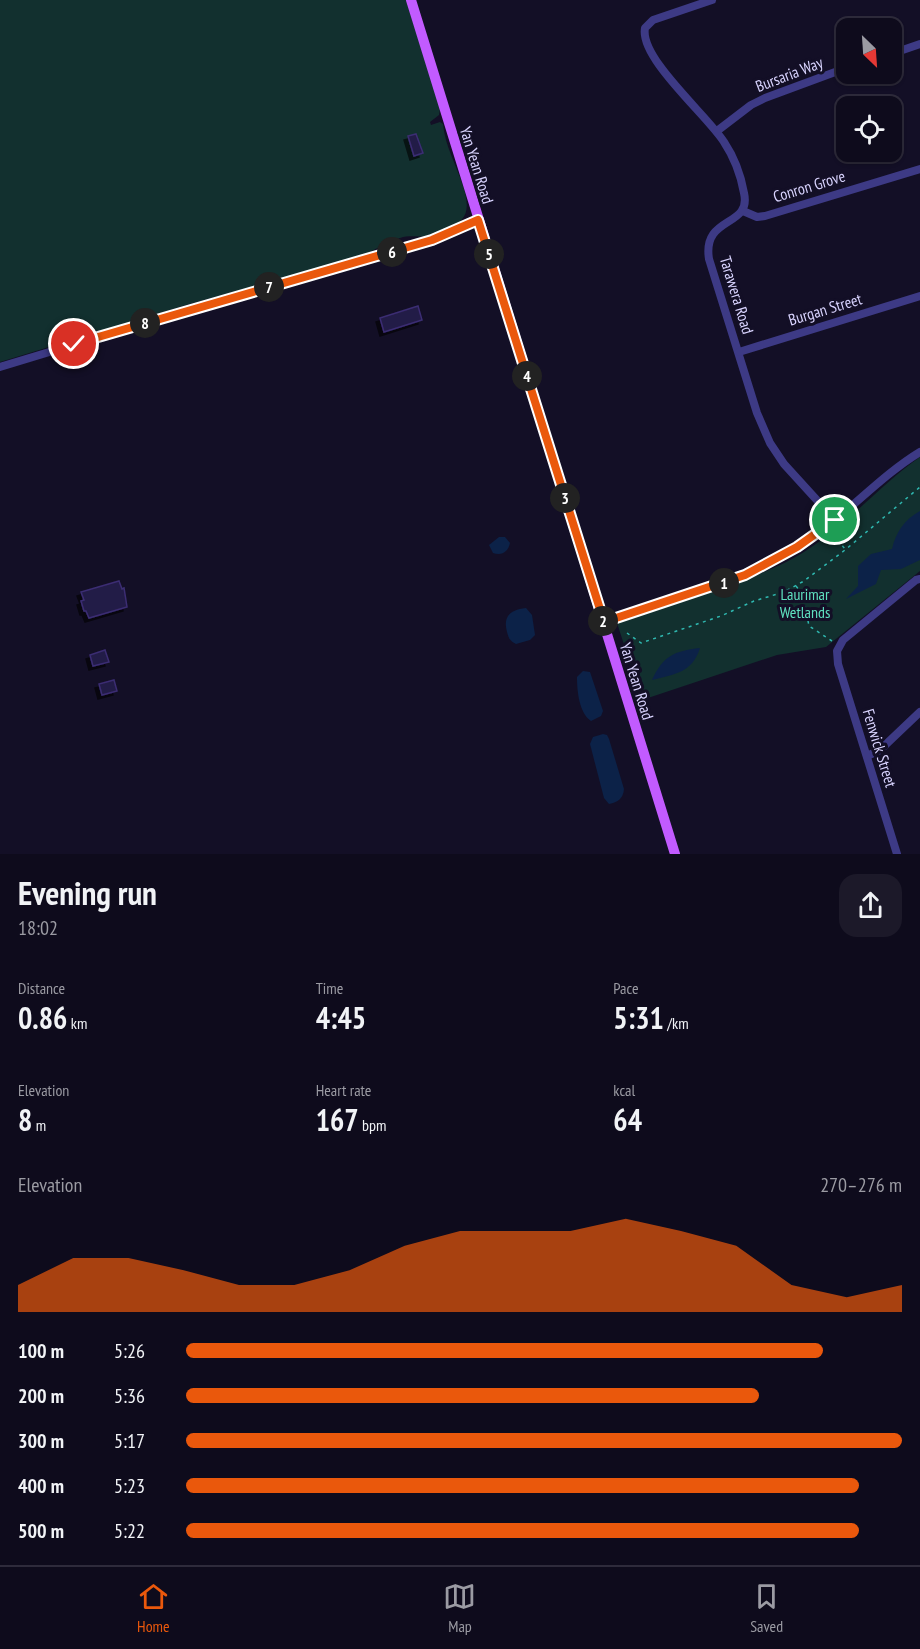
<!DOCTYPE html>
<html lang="en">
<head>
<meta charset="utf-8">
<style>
  body { margin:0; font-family:"PT Sans Narrow",sans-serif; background:#1c1929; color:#f1f3f6; height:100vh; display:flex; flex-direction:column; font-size:22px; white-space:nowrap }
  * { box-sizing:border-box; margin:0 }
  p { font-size:20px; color:#9b9ba3 }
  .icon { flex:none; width:33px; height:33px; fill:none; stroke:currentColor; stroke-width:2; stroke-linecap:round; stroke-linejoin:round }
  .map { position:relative; height:854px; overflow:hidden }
  .details { display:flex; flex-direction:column; background:#0e0b1c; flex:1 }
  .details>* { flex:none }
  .needle { width:39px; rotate:155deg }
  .tools { position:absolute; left:836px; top:18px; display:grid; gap:12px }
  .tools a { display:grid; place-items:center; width:66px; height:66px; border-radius:12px; background:#0e0b1c; box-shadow:0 2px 4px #0004,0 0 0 2px #2e2b3b; font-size:30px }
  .pin { position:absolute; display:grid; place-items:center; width:51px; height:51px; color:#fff; margin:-26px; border:3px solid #fff; border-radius:50%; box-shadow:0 2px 6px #0007 }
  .km { position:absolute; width:30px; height:30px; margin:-15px; border-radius:50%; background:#222; color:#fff; font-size:16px; line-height:30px; text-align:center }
  .round { display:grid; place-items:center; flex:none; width:63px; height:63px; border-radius:18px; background:#1c1929 }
  .overview { display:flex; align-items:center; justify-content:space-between; height:102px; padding:0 18px }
  h1 { font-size:33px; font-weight:800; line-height:45px }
  .stats { display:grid; grid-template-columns:repeat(3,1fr); gap:9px; height:102px; padding:6px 18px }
  .stats div { display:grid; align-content:center }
  .stats b { font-size:30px; font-weight:800 }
  .stats small { font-size:16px; font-weight:400 }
  .stats p { font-size:16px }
  .chart { height:168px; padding:12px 18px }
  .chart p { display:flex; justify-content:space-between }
  .chart svg { width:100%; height:108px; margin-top:6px; fill:#ea580c; opacity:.7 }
  ul { padding:0 18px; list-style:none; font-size:20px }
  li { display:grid; grid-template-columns:96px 72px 1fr; align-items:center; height:45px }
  li i { height:15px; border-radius:8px; background:#ea580c }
  .tabs { display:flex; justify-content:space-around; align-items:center; height:84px; border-top:2px solid #2e2b3b; background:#0e0b1c; font-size:16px; color:#9b9ba3 }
  .tabs a { display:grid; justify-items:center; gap:3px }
  .tabs .active { color:#ea580c }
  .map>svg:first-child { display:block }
  .green { fill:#12302f }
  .water { fill:#0c2248 }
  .building { fill:#241b47; stroke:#3b2d73; stroke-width:1.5; filter:url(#shadow) }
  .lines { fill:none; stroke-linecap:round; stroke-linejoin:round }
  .path { stroke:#2fb8b0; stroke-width:1.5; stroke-dasharray:3 4.5; stroke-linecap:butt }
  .minor { stroke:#3d3a85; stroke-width:8 }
  .major { stroke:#c25bff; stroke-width:10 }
  .route-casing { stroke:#fff; stroke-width:12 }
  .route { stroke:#ea580c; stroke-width:8 }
  .labels { text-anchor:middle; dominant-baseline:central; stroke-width:6; stroke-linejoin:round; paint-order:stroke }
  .street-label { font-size:16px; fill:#d9d4ff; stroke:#130f26 }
  .park-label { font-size:16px; fill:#5fe0c0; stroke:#130f26 }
</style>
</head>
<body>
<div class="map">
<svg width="920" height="854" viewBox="0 0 920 854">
  <defs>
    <filter id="shadow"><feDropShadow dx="-4" dy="4" stdDeviation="0" flood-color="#0009"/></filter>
  </defs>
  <rect width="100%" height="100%" fill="#130f26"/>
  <g class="green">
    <path d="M0,0H406L440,108L439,115L430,122L431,125L440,122L443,124C445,146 456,164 463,186C470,208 469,221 445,230C440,233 434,236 428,237C418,237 410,235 400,238C386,242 375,250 362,256L186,305L0,362Z"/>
    <path d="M920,457V571L826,647L777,655L642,700L617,623C649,612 681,601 713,590C746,579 781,568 810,548C850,522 881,484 920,457Z"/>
  </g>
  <g class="water">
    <path d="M920,511V560L901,569L881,570L876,584L846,599L858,586V566L871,554L892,549C896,532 904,520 920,511Z"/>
    <path d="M499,537H505L510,543C508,552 502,556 493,553L489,545Z"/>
    <path d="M526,608L532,615L535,635L530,640L516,644C510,641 509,639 507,632C503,617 509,610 526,608Z"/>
    <path d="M700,648C692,673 675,674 652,680C663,656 674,651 700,648Z"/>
    <path d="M583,671L590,672L603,711L601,716L591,721C579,713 577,691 577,677Z"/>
    <path d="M603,734L607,735L609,739L624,789C623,799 618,802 609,804L604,798L590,744L593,737Z"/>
  </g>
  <g class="building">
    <polygon points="416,134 423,153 414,156 408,136"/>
    <polygon points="418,306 422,320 384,332 380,318"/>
    <polygon points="119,581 122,589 124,588 127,607 89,618 86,611 84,611 81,601 84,600 81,592"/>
    <polygon points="105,650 109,662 93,666 90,655"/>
    <polygon points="114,680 117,691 102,695 99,684"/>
  </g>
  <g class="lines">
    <g class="path">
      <polyline points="833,534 845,549"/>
      <polyline points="796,586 803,595 809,626 832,641"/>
      <polyline points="627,633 641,643 721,616 754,601 784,592 804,581 845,550 920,487"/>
    </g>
    <g class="minor">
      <path d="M712,0L653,20L645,28C639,58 708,116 724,142C734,157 741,176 744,193C752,228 702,215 709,259L757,413L770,443L784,464L835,520"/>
      <polyline points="891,54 920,44"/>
      <polyline points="717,131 751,105 765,98 846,68"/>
      <polyline points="743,211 757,217 765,216 920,169"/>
      <polyline points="739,352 920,296"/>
      <polyline points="0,367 155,320 432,240 479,220"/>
      <path d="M604,622C674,599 745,580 808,540C848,514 879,477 920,452"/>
      <polyline points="867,756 880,750 920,712"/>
      <polyline points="897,854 838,664 837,651 843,640 916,580 920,579"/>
    </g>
    <polyline class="major" points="411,0 675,854"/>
  </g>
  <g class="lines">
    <defs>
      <polyline id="route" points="74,344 432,240 478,220 604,622 745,575 797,547 835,520"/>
    </defs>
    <use href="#route" class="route-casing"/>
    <use href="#route" class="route"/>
  </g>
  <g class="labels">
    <g class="street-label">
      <text transform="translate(789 74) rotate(-21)">Bursaria Way</text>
      <text transform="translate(477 165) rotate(73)">Yan Yean Road</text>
      <text transform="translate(809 186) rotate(-17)">Conron Grove</text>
      <text transform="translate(737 295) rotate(73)">Tarawera Road</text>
      <text transform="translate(825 309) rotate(-17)">Burgan Street</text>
      <text transform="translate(637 681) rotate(73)">Yan Yean Road</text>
      <text transform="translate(880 748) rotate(73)">Fenwick Street</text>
    </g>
    <g class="park-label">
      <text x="805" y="594">Laurimar<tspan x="805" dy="18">Wetlands</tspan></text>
    </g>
  </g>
</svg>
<div class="tools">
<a><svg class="needle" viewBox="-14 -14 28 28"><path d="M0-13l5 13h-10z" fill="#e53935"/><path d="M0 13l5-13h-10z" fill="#9b9ba3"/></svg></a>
<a><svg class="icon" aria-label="locate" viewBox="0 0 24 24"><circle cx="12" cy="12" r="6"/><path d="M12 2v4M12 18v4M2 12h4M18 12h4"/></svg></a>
</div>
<div class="pin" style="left:835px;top:520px;background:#1e9e55"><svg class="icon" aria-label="arrive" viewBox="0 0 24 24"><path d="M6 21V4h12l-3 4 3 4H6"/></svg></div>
<div class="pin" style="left:74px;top:344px;background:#d93025"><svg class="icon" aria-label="check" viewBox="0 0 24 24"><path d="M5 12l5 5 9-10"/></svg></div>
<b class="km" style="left:724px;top:583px">1</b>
<b class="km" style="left:603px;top:621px">2</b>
<b class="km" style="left:565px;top:498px">3</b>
<b class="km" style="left:527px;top:376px">4</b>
<b class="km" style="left:489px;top:254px">5</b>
<b class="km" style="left:392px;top:252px">6</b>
<b class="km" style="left:269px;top:287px">7</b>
<b class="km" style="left:145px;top:323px">8</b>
</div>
<section class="details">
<div class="overview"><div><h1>Evening run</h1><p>18:02</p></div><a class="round"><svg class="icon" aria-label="share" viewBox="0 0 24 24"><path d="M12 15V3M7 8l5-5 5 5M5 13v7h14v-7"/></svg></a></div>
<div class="stats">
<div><p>Distance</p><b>0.86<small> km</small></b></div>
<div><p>Time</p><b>4:45</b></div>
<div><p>Pace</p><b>5:31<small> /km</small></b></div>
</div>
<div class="stats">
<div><p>Elevation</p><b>8<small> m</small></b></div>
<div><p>Heart rate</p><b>167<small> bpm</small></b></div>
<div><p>kcal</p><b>64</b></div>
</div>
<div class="chart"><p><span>Elevation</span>270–276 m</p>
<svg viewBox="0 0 160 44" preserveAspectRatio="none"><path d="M0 44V33L10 22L20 22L30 27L40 33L50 33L60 27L70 17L80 11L90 11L100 11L110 6L120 11L130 17L140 33L150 38L160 33V44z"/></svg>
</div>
<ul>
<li><b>100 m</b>5:26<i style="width:89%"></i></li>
<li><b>200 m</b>5:36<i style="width:80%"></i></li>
<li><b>300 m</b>5:17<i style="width:100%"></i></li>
<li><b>400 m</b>5:23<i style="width:94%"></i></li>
<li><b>500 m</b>5:22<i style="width:94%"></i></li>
</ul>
</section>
<nav class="tabs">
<a class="active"><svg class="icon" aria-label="home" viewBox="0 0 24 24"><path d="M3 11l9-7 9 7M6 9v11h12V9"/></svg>Home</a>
<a><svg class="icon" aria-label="map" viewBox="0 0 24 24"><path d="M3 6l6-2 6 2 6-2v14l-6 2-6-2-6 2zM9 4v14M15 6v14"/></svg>Map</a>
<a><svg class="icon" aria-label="saved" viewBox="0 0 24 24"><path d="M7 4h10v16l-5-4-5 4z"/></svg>Saved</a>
</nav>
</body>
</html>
